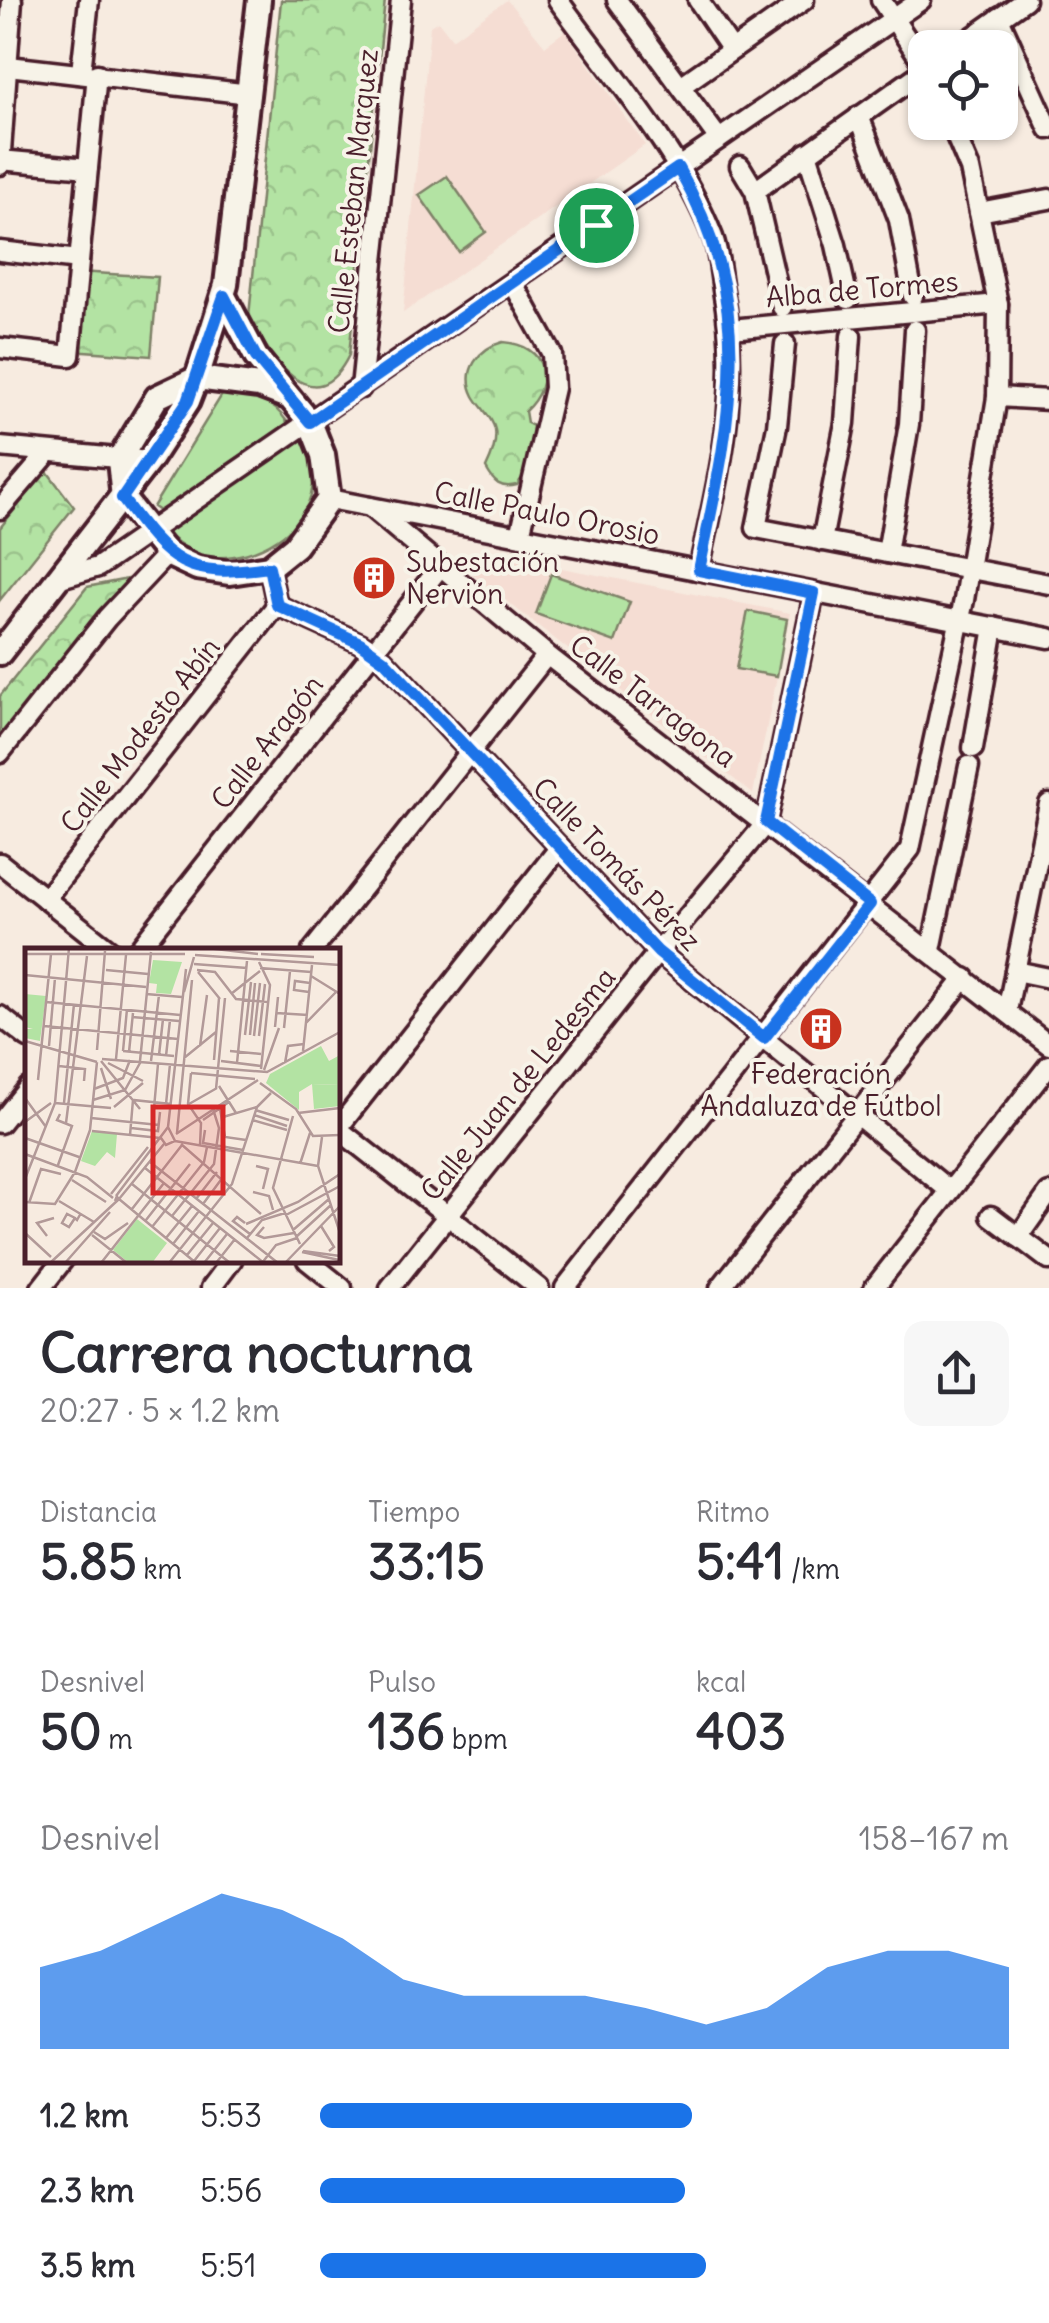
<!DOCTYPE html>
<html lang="es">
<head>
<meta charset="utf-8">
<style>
  body { margin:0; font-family:Delius,sans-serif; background:#f7f7f7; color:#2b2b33; height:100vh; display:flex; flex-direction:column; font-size:38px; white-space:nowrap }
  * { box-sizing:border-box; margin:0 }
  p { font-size:32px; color:#7c7c81 }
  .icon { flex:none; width:55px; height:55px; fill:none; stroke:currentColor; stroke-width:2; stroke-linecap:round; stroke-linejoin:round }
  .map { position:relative; height:1288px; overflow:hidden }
  .drawer { display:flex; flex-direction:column; background:#fff; flex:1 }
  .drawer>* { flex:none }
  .buttons { position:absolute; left:908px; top:30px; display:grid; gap:20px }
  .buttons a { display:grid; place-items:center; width:110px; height:110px; border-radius:20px; background:#fff; box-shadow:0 2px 8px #0004; font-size:50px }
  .pin { position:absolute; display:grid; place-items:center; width:85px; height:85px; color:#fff; margin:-42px; border:5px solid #fff; border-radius:50%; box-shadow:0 2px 10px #0007 }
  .round { display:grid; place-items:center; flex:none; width:105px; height:105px; border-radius:20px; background:#f7f7f7 }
  .headline { display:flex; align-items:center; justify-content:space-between; height:170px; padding:0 40px }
  h1 { font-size:55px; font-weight:700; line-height:75px }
  .metrics { display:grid; grid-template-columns:repeat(3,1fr); gap:15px; height:170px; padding:10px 40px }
  .metrics div { display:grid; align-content:center }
  .metrics b { font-size:50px; font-weight:700 }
  .metrics small { font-size:28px; font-weight:400 }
  .metrics p { font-size:28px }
  .chart { height:280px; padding:20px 40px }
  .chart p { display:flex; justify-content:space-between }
  .chart svg { width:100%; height:180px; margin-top:10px; fill:#1a73e8; opacity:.7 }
  ul { padding:0 40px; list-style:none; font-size:32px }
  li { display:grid; grid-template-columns:160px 120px 1fr; align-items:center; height:75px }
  li i { height:25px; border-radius:12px; background:#1a73e8 }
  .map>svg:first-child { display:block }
  .built { fill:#f5ddd3 }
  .green { fill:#b3e3a3; stroke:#7e8167; stroke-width:2.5 }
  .park { fill:url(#park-crowns); stroke:#7e8167; stroke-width:2.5 }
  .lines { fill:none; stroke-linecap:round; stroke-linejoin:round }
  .minor-casing { stroke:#4a1f2b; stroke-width:25 }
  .major-casing { stroke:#4a1f2b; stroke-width:30 }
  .minor { stroke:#f7f3e8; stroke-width:18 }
  .major { stroke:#f7f3e8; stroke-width:22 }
  .route-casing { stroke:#fff; stroke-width:20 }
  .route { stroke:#1a73e8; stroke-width:12 }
  .labels { text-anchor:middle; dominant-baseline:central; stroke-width:8; stroke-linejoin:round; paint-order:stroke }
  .street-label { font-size:28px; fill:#4a1f2b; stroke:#f7f3e8 }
  .poi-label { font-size:28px; fill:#4a1f2b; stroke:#f7f3e8; text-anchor:start }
  .inset-road { fill:none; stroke:#b29998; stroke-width:2.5 }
  .view { fill:#d62828; fill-opacity:0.15; stroke:#d62828; stroke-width:5 }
  .inset-edge { fill:none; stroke:#4a1f2b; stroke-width:5 }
</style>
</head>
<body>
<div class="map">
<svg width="1049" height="1288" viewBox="0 0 1049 1288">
  <defs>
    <pattern id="park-crowns" width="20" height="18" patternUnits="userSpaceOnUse" patternTransform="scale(2.5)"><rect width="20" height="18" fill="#b3e3a3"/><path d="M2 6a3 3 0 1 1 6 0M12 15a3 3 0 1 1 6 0" fill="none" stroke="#9bc28c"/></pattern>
  </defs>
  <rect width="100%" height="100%" fill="#f7ebe0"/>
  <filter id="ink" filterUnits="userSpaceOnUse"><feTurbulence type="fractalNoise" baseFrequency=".01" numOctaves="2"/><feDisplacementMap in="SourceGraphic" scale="20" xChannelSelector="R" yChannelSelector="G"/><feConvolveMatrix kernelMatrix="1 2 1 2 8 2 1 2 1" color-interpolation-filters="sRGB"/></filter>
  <g filter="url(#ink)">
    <g class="built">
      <polygon points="507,0 545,46 565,31 645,145 403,313 430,26 438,21 452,39"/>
      <polygon points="481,552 790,613 753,794 472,574"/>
    </g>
    <g class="green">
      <polygon points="447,176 486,232 459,252 419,195"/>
      <path d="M223,393C252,394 272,399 288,423L159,511L153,507Z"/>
      <path d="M306,437C308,451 314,471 313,485C307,531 257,560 213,557C194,556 178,543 164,532Z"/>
      <polygon points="551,574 630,602 615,642 536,614"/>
      <polygon points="748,611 787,619 777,676 736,669"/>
    </g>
    <g class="park">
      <path d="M281,0H385L349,355C314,426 269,356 249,316Z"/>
      <polygon points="78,272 158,277 151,356 71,350"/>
      <path d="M503,342C547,345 555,383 525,411L527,423L533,426L527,471L517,485C500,489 494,483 486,468C491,458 497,442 495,430C493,418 480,407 474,396C461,371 479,348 503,342Z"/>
      <polygon points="46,470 74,507 0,600 0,528"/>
      <polygon points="128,579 0,740 0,696 87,587"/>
    </g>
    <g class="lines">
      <defs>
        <g id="minor">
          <path d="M558,0C612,75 679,150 713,237C719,253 720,273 723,290C742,390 719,473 699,570"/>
          <polyline points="617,0 719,139"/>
          <polyline points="698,0 732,50"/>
          <polyline points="881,0 925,66"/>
          <polyline points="999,18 1049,129"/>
          <polyline points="957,48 1025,0"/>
          <polyline points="0,65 250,94"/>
          <polyline points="81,72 89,0"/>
          <polyline points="681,86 804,0"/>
          <polyline points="859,116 899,220 913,296"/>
          <polyline points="807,153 836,245 848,299"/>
          <polyline points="0,160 88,168"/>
          <polyline points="0,165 12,0"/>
          <polyline points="740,166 755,191 782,307"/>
          <polyline points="755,191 925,70"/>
          <polyline points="979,212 1049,199"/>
          <polyline points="0,251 79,260"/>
          <polyline points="513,283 552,354 554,388 520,535"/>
          <polyline points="731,329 998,304"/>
          <polyline points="785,344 777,426 756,528 1049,584"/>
          <polyline points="0,348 70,356 97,74"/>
          <polyline points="361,388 401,0"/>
          <polyline points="997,397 1049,400"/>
          <polyline points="0,447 149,461"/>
          <polyline points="329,499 1049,638"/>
          <polyline points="370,507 547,655 1049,1045"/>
          <polyline points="0,509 48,453"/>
          <polyline points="822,541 845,423 851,336"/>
          <polyline points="887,553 909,424 915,330"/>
          <polyline points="269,567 277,605"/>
          <polyline points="57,579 98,567 921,0"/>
          <polyline points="277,605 360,643 384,660 658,952 950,1191"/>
          <polyline points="973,748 994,627"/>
          <polyline points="0,753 107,618 167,554"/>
          <polyline points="0,863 111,951"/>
          <polyline points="45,899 277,605"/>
          <polyline points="931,950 969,766"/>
          <polyline points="137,951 440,567"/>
          <polyline points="312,951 547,655"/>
          <polyline points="1015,971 1049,978"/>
          <polyline points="1007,1011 1049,804"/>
          <polyline points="0,1016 28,1038"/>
          <polyline points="0,1123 28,1088"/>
          <polyline points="338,1128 560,847"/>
          <polyline points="338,1129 539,1288"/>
          <polyline points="991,1216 1049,1260"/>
          <polyline points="1018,1237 1049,1193"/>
          <polyline points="307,1260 342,1288"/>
          <polyline points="41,1288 63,1260"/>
          <polyline points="211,1288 232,1260"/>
          <polyline points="390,1288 658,952 766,823 814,593"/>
          <polyline points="565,1288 910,849 964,600 997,397 998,304 970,169 950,122"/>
          <polyline points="720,1288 965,978"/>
          <polyline points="874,1288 1049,1065"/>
        </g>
        <g id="major">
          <polyline points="224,296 256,357 310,422 323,455 329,499 295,546 269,567 230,573 197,568 167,554 123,498 119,460 157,397 197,378 259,386 285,396"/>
          <polyline points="0,653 149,461 188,401 197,378 226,285 259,0"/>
        </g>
      </defs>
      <use href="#minor" class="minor-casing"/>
      <use href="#major" class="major-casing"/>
      <use href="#minor" class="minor"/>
      <use href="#major" class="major"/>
    </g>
  </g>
  <g class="lines" filter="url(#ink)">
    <defs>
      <path id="route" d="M678,168C759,308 730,422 699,570L814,593L766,822L870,904L764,1038L658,952L384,660L360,643L277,605L269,567C186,579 169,563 122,498L188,401L224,296L256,357L310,422Z"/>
    </defs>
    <use href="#route" class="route-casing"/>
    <use href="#route" class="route"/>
  </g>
  <defs>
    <symbol id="building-disc" viewBox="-11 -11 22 22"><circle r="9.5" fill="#c8321e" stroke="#f7f3e8"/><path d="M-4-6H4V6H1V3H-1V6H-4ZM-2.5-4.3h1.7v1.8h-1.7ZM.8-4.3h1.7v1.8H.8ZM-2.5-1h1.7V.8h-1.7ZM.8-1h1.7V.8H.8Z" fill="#fff"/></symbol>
  </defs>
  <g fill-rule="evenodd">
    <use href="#building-disc" x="349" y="553" width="50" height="50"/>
    <use href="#building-disc" x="796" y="1004" width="50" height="50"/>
  </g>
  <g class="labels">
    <g class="street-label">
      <text transform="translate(353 191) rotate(-84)">Calle Esteban Marquez</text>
      <text transform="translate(862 289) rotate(-5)">Alba de Tormes</text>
      <text transform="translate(547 513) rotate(11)">Calle Paulo Orosio</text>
      <text transform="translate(653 701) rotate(37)">Calle Tarragona</text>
      <text transform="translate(140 735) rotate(-52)">Calle Modesto Abín</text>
      <text transform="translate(267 742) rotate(-52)">Calle Aragón</text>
      <text transform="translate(617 864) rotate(46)">Calle Tomás Pérez</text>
      <text transform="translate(518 1084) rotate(-51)">Calle Juan de Ledesma</text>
    </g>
    <g class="poi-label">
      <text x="406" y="562">Subestación<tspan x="406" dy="32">Nervión</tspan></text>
      <text x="821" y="1074" text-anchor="middle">Federación<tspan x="821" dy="32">Andaluza de Fútbol</tspan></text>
    </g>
  </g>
  <g transform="translate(25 948)">
    <rect width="315" height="315" fill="#f7ebe0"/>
    <path d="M0,46L21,48L15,93L0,90V81H8L0,79ZM287,136L315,137V158L289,161ZM67,183L92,186L90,210L82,204L70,218L56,213ZM112,271L142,295L127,315H104L88,302Z" fill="#b3e3a3"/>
    <path d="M128,12L157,14L146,46L131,45L132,36L124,35ZM296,98L304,113L315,107V137L287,136L274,144V162L241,135L245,126Z" fill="#b3e3a3"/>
    <path class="inset-road" d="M182,0L233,6M0,6H160M236,6L289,9M170,7L315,17M234,14L245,37L236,121M169,16L222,20M235,20L286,24M81,22L123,26M172,22L190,24L211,51L243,54M173,24L195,51M0,27L121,39M286,28L315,46M159,44L169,9M284,44L269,42L270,33L285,35M121,46L157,49M206,46L235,23M21,54L155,67M251,65L283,67M107,69L154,73M281,75L311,44M19,78L153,91M250,79L253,49M259,80L265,23M220,87L226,34M225,87L230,35M229,88L235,35M234,88L240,36M0,93L72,114M24,98L30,30M175,98L182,47M72,102L80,3M98,103L149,108M98,103L102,61M205,103L236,106M278,103L287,17M104,104L108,65M134,107L138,71M141,108L145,72M159,110L191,84M77,111L242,124L315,84M91,111L101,7M189,112L194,50M76,113L115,161M115,113L126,4M126,113L134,47M196,113L236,118M83,115L118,133M212,115L222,13M260,115L263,98L279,96M34,118L60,121L59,133M76,120L86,151M239,122L254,80M166,125L163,156L176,175L175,197M166,125L230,131M13,132L26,6M235,135L271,161L288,188L315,187M194,138L211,165M69,141L98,130L105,112M191,141L200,50M0,150L21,179M68,152L100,142L115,115M30,155L86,160M39,155L49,56M141,156L145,116M164,156L192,140M89,159L118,135M195,161L200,189L221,192M230,162L264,172M273,165L315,160M229,167L262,178M268,168L248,240L275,296M198,169L232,159M66,170L134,177M178,172L204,154M227,172L262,182M0,174L26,155M41,175L62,8M106,180L133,183L135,164M127,182L133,116M180,182L178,195L218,202M67,183L135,190M152,185L167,32M151,186L233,132M105,187L108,152L146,156M297,189L293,218L315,285M0,190L54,209M136,190L141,197L150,193L143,179M150,193L293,218M156,196L236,266M0,206L62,229L88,250M125,214L253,315M275,216L285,185M33,217L47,178L32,172L35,166M231,218L243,221L238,241M120,220L239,315M50,224L65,182L72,114M0,231L30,155L44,0M47,232L81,254M107,236L205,315M228,244L244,248L248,262M86,246L123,199M91,248L143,179L161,21M94,251L139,196M94,251L171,315M171,251L192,224M34,253L69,274M0,254L30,256L50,224M4,255L16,221L36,226M178,256L198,229M107,261L157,197M261,267L315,238M147,268L189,216L194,180L188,161M50,270L44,279L37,275L42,266L50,270L52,272L56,265M121,272L165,216M220,275L212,269L208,273L225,286M221,276L273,254L315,226M296,278L309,299L304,303M127,279L179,214L182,199M239,279L232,287L239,290L269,285M268,282L304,251M69,284L80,291L103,275M0,285L26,309M67,287L102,315M22,288L12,275L29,270M271,289L306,257M141,290L167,258M222,290L237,272L260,265M148,296L174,263M278,303L315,308M277,304L314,312M162,307L188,275M169,313L195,280M25,315L93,252L92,248L90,253M40,315L85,264M76,315L139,235M144,315L207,236L232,159L246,145M179,315L202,286M191,315L210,291M237,315L251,297L272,290M260,315L315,258"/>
    <path class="view" d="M128,159H198V245H128Z"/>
    <rect width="315" height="315" class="inset-edge"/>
  </g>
</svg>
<div class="buttons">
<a><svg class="icon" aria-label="locate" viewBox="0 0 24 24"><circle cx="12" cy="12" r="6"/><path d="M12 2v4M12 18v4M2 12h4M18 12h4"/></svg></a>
</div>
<div class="pin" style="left:596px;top:225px;background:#1e9e55"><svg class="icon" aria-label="arrive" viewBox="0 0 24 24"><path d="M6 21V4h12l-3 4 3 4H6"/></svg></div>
</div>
<section class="drawer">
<div class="headline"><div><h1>Carrera nocturna</h1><p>20:27 · 5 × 1.2 km</p></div><a class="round"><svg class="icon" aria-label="share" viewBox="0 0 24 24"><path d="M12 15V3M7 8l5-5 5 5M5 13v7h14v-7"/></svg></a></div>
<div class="metrics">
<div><p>Distancia</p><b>5.85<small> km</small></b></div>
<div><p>Tiempo</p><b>33:15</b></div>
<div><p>Ritmo</p><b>5:41<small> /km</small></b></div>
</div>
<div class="metrics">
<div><p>Desnivel</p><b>50<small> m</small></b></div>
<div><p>Pulso</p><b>136<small> bpm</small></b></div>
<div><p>kcal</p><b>403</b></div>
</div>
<div class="chart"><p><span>Desnivel</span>158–167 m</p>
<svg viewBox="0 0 160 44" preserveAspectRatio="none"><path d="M0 44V24L10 20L20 13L30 6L40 10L50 17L60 27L70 31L80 31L90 31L100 34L110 38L120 34L130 24L140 20L150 20L160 24V44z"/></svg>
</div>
<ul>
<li><b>1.2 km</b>5:53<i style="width:54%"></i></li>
<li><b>2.3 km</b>5:56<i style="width:53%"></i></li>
<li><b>3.5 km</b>5:51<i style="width:56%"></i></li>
</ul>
</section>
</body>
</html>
